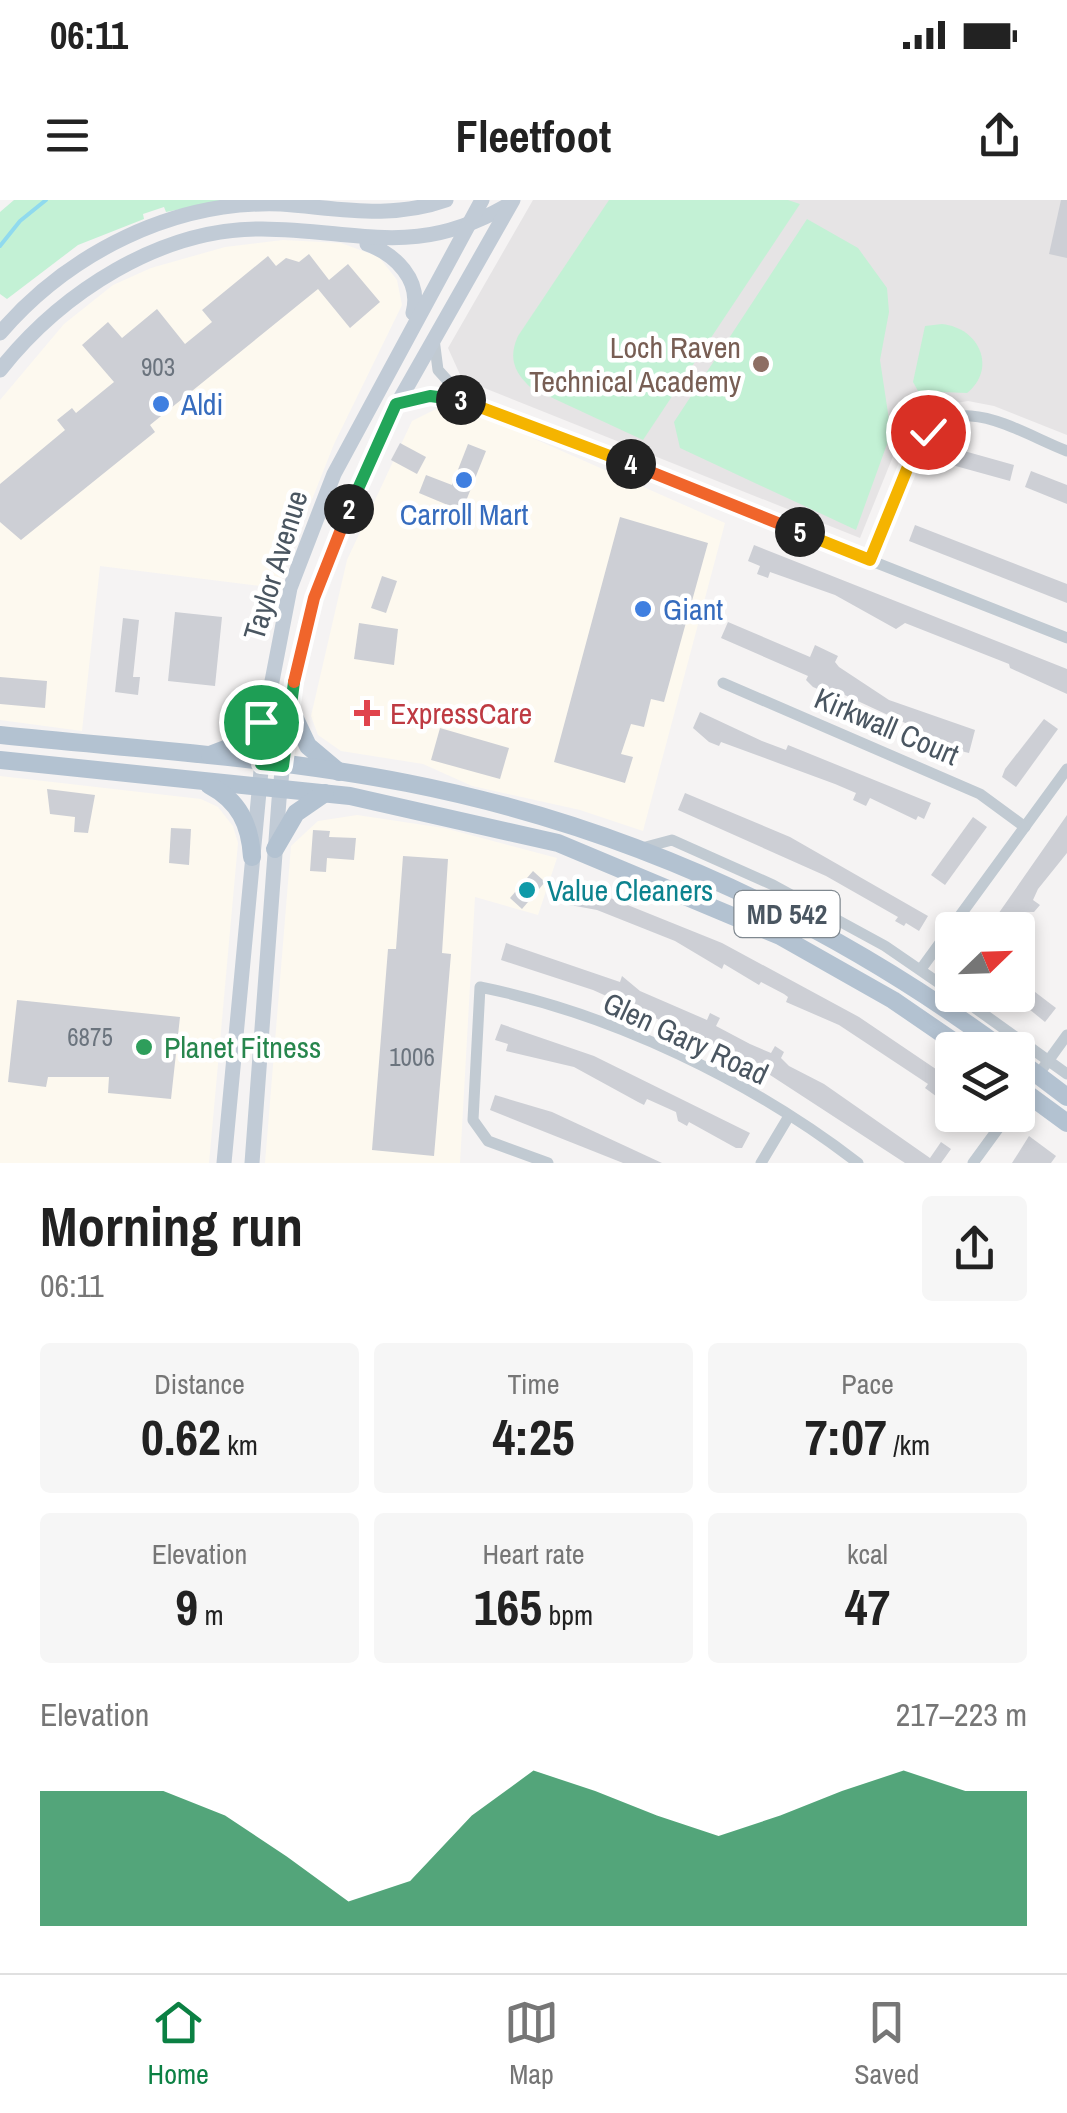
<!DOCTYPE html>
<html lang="en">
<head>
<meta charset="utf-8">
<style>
  body { margin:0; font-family:"Archivo Narrow",sans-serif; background:#f6f6f6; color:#222; height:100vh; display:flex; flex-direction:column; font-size:38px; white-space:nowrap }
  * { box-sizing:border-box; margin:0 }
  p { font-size:32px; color:#767676 }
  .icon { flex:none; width:55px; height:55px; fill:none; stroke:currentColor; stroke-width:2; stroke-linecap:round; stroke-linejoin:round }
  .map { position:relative; height:963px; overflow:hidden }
  .sheet { display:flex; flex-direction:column; background:#fff; flex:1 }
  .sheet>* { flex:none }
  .needle { width:65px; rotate:67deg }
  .buttons { position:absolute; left:935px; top:712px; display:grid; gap:20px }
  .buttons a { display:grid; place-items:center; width:100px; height:100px; border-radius:10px; background:#fff; box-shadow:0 5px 15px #0003; font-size:50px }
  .pin { position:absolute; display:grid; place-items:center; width:85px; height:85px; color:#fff; margin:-42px; border:5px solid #fff; border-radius:50%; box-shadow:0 2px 10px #0007 }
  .km { position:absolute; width:50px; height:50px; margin:-25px; border-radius:50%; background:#222; color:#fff; font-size:28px; line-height:50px; text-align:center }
  .round { display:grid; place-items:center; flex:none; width:105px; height:105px; border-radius:10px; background:#f6f6f6 }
  .head { display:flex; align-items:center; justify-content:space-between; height:170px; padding:0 40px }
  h1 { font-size:55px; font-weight:700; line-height:75px }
  .metrics { display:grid; grid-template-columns:repeat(3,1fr); gap:15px; height:170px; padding:10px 40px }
  .metrics div { display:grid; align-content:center; border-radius:10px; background:#f6f6f6; text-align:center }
  .metrics b { font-size:50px; font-weight:700 }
  .metrics small { font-size:28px; font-weight:400 }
  .metrics p { font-size:28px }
  .chart { height:280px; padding:20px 40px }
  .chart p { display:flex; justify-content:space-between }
  .chart svg { width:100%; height:180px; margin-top:10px; fill:#0b8043; opacity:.7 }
  .status { display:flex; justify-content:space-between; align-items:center; height:70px; padding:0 50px; background:#fff; direction:ltr }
  .status svg { height:28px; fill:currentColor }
  header { display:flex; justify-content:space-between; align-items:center; height:130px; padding:0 40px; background:#fff; font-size:45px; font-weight:700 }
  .dock { display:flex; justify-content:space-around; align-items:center; height:140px; border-top:2px solid #e0e0e0; background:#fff; font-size:28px; color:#767676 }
  .dock a { display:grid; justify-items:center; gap:5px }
  .dock .selected { color:#0b8043 }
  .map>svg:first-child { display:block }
  .commercial { fill:#fdf9ef }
  .education { fill:#e6e4e5 }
  .green { fill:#c3f1d5 }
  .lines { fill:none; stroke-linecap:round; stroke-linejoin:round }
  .stream { stroke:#90daee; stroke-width:4 }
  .building { fill:#cdcfd5 }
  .minor { stroke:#c1cad2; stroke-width:11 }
  .secondary { stroke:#c1cbd6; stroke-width:15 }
  .primary { stroke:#b3c2d1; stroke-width:18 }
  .split-1-casing { stroke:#fff; stroke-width:20 }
  .split-2-casing { stroke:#fff; stroke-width:20 }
  .split-3-casing { stroke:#fff; stroke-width:20 }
  .split-4-casing { stroke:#fff; stroke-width:20 }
  .split-5-casing { stroke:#fff; stroke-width:20 }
  .split-6-casing { stroke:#fff; stroke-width:20 }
  .split-1 { stroke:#22a559; stroke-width:12 }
  .split-2 { stroke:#f0652b; stroke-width:12 }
  .split-3 { stroke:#22a559; stroke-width:12 }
  .split-4 { stroke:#f5b400; stroke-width:12 }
  .split-5 { stroke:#f0652b; stroke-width:12 }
  .split-6 { stroke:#f5b400; stroke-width:12 }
  .education-dot { fill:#8d6e63; stroke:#fff; stroke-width:4 }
  .shop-dot { fill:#3f7fe0; stroke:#fff; stroke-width:4 }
  .health-dot { fill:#e0444e; stroke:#fff; stroke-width:4 }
  .culture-dot { fill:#0f9aa8; stroke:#fff; stroke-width:4 }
  .leisure-dot { fill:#2e9e5b; stroke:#fff; stroke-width:4 }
  .labels { text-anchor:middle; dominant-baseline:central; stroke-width:9; stroke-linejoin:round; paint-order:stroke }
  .number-label { font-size:25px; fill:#6b747e }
  .shield { fill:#fff; stroke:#808990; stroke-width:2.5 }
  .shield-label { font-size:28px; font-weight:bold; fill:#4a5661 }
  .education-label { font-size:30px; fill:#785e54; stroke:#fff; text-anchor:end }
  .shop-label { font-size:30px; fill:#366cbe; stroke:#fff; text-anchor:start }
  .street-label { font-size:30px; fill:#4a5661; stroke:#fff }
  .health-label { font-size:30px; fill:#be3a42; stroke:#fff; text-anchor:start }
  .culture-label { font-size:30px; fill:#0d838f; stroke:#fff; text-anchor:start }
  .leisure-label { font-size:30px; fill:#27864d; stroke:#fff; text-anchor:start }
</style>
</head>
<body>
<div class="status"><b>06:11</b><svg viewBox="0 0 49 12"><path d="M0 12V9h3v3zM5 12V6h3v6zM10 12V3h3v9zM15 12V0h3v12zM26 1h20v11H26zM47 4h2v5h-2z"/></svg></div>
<header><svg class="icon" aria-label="menu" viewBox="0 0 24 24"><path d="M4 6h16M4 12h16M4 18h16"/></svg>Fleetfoot<svg class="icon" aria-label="share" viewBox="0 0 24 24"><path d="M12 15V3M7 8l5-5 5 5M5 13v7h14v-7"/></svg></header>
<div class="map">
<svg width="1067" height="963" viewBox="0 0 1067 963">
  <rect width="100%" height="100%" fill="#f5f3f3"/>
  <g class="commercial">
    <polygon points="283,40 341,43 379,57 397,80 402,105 334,244 277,388 100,366 82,531 0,520 0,200 64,124 113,85 151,68 225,47"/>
    <polygon points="462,207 725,323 643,631 580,610 472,586 423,564 341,551 318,535 311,516 347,360 412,221 438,208"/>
    <polygon points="0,576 201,599 218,607 233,626 238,643 209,963 0,963"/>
    <polygon points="357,615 444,628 557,658 538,715 475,697 460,963 265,963 291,646 318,621"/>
  </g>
  <polygon class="education" points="533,0 1067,0 1067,235 994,206 968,201 944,205 924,214 898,244 860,338 462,179 448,148"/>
  <g class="green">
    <polygon points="14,0 227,0 166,12 164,7 143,14 144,19 78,45 7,99 0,94 0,12"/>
    <path d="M609,0H788L800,4L643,240L531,188C514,172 508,158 518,136Z"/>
    <polygon points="807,19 858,48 887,88 889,112 880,160 891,233 856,330 680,248 674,222"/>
    <path d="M942,124C980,128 997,169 967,193L918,191L913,182L925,126Z"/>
  </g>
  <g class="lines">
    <polyline class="stream" points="0,46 20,21 46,0"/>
  </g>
  <g class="building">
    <polygon points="1061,0 1067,0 1067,58 1049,54"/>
    <polygon points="309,54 329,80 348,64 380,102 350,128 318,89 150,225 155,232 21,340 0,322 0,284 65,230 57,220 72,208 76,213 114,182 82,145 108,122 122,138 157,109 185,144 212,122 202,110 268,56 276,66 286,58 299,62"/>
    <polygon points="400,243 426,257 417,274 391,260"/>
    <polygon points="468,244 486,251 462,311 419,293 426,275 452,285"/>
    <polygon points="957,249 1014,265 1010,281 952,265"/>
    <polygon points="1031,271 1067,285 1067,304 1025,287"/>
    <polygon points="620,317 708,343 664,502 651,499 644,527 631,524 621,554 633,557 625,583 554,562"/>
    <polygon points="915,325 1067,384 1067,403 909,341"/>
    <polygon points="754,345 1067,469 1067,494 1010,468 1009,464 905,423 896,429 835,395 770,372 768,378 757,374 760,366 748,361"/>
    <polygon points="382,376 397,381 386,413 371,408"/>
    <polygon points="175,412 222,417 215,486 168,481"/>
    <polygon points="123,418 139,420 133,477 140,477 138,495 115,492"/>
    <polygon points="728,422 810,457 815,445 838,456 835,462 839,467 889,500 975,530 969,553 944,547 946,542 834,490 832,495 813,487 806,480 808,476 721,438"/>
    <polygon points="359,423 398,429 394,465 354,459"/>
    <polygon points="0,477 47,481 45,508 0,504"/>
    <polygon points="700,512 762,541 786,550 788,545 931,603 924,619 918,616 916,620 870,598 866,606 853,600 856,593 835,584 721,542 719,546 709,542 693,528"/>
    <polygon points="1044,519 1058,529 1016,587 1002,577 1005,569"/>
    <polygon points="440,528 509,548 500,579 431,560"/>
    <polygon points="47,589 95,595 88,633 74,632 75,617 50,614"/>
    <polygon points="685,593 790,637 928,716 919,731 906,723 904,726 895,721 898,717 826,676 678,610"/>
    <polygon points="1067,615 1067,653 1038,689 1033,700 1040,705 1034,712 1025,712 1010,727 996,717"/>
    <polygon points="973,617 987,627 945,685 931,675"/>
    <polygon points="171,628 191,629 189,665 169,663"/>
    <polygon points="313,630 330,631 329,637 356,638 354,660 327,658 326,672 310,671"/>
    <polygon points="403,656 448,659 442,753 451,754 434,956 372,950 388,749 396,749"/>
    <polygon points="533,671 545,682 522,709 510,698"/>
    <polygon points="578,685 722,743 859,817 952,880 952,908 925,888 928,884 916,876 839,825 786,802 788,797 784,794 761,782 759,785 724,764 722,769 675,741 597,710 570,705"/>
    <polygon points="506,743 620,782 622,776 640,791 707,820 710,813 720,818 716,826 750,844 771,853 775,846 784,852 781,858 789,866 824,884 930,958 941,942 951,949 941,963 905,963 744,858 593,790 501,760"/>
    <polygon points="1018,779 1056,808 1045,822 1018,800"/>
    <polygon points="17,800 180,817 171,899 108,893 109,877 48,877 46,887 8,882"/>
    <polygon points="501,824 594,856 750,933 742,948 736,948 689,922 687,926 678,921 676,912 647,899 644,905 638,902 574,867 506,851 508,844 495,840"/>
    <polygon points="495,895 552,912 662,963 623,963 490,910"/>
    <polygon points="1029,936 1056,956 1051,963 1012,963"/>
  </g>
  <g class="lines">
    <g class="minor">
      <polyline points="434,139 438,170 466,201"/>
      <polyline points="396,204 430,195 466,201 1067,438"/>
      <path d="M870,360C887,316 912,211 971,216C1002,218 1038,240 1067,251"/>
      <polyline points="723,483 980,594 1025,627"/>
      <polyline points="642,648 672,640 773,685 885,746 952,792"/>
      <polyline points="921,769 1067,569"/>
      <polyline points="957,795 1067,874"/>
      <polyline points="1038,875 1067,835"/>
      <path d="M548,963L488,941L473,920L480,787C613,814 750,880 858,963"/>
      <polyline points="761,963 789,916"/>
      <polyline points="973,963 1008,915"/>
    </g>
    <g class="secondary">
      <path d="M367,44C395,54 422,80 413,113"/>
      <path d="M0,133C69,53 173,0 281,4C338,8 390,20 446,0"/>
      <path d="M0,170C61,93 160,28 262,29C361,30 415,59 508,5"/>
      <polyline points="224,963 267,507 290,388 334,274 482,0"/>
      <polyline points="252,963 279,600 289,506 307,421 383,229 513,0"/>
    </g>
    <g class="primary">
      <polyline points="289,506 308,546 339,572"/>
      <path d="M0,535C135,549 274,557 407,583C626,626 825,718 1004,850"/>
      <polyline points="210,555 244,542 267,507"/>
      <polyline points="0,560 350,596 558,643 780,736 893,800 966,850"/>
      <path d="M209,585C239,601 250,624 252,657"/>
      <polyline points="275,649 296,613 325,593"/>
      <polyline points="1018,860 1067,897"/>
      <polyline points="1018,887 1067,923"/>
    </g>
  </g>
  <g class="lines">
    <defs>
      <polyline id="split-1" points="261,522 267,506 261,564 283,566 294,482"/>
      <polyline id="split-2" points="294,482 314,398 349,309"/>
      <polyline id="split-3" points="349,309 396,204 430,196 461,200"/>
      <polyline id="split-4" points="461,200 631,264"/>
      <polyline id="split-5" points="631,264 800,332"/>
      <polyline id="split-6" points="800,332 870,360 916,247 928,232"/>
    </defs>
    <use href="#split-1" class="split-1-casing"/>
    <use href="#split-2" class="split-2-casing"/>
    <use href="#split-3" class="split-3-casing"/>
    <use href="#split-4" class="split-4-casing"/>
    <use href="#split-5" class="split-5-casing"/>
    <use href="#split-6" class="split-6-casing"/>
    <use href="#split-1" class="split-1"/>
    <use href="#split-2" class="split-2"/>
    <use href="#split-3" class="split-3"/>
    <use href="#split-4" class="split-4"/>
    <use href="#split-5" class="split-5"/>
    <use href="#split-6" class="split-6"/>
  </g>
  <circle class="education-dot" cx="761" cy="164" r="10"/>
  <g class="shop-dot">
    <circle cx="161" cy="204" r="10"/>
    <circle cx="464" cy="280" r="10"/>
    <circle cx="643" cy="409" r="10"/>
  </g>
  <path class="health-dot" d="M362 498h10v10h10v10h-10v10h-10v-10h-10v-10h10z"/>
  <circle class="culture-dot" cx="527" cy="690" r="10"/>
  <circle class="leisure-dot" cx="144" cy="847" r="10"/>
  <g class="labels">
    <g class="number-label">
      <text x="158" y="167">903</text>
      <text x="90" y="837">6875</text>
      <text x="412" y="857">1006</text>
    </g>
    <rect class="shield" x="734.5" y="691" width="105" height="46" rx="8"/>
    <g class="shield-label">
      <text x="787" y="714">MD 542</text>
    </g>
    <g class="education-label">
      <text x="741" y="147">Loch Raven<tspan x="741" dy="34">Technical Academy</tspan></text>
    </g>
    <g class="shop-label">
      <text x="181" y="204">Aldi</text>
      <text x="464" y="314" text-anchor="middle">Carroll Mart</text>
      <text x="663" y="409">Giant</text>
    </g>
    <g class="street-label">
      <text transform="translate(275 365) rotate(-73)">Taylor Avenue</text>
      <text transform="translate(887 526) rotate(23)">Kirkwall Court</text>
      <text transform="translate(686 838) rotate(25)">Glen Gary Road</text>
    </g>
    <g class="health-label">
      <text x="390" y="513">ExpressCare</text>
    </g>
    <g class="culture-label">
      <text x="547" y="690">Value Cleaners</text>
    </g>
    <g class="leisure-label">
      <text x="164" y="847">Planet Fitness</text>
    </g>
  </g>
</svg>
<div class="buttons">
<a><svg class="needle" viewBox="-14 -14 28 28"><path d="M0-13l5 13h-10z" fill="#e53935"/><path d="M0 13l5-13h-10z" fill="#767676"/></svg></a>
<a><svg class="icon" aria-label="layers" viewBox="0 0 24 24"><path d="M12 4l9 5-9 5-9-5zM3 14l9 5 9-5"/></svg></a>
</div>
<div class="pin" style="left:261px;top:522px;background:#1e9e55"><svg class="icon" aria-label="arrive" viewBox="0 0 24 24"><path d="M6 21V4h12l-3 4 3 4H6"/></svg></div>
<div class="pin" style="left:928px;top:232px;background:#d93025"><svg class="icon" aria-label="check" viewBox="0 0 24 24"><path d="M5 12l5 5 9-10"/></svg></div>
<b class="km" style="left:349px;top:309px">2</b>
<b class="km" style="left:461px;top:200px">3</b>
<b class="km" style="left:631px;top:264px">4</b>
<b class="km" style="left:800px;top:332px">5</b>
</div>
<section class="sheet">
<div class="head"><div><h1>Morning run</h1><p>06:11</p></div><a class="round"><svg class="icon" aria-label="share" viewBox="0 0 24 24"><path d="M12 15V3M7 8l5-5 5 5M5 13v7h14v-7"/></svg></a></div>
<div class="metrics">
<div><p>Distance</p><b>0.62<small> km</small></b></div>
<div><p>Time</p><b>4:25</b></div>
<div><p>Pace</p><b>7:07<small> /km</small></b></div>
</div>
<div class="metrics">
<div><p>Elevation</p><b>9<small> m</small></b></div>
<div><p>Heart rate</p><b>165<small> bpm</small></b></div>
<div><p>kcal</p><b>47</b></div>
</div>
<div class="chart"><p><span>Elevation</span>217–223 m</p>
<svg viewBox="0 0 160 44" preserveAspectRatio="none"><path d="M0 44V11L10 11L20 11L30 17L40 27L50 38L60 33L70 17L80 6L90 11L100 17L110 22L120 17L130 11L140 6L150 11L160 11V44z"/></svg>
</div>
</section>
<nav class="dock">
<a class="selected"><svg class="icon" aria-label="home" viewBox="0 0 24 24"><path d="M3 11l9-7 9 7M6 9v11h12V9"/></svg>Home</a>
<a><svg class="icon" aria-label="map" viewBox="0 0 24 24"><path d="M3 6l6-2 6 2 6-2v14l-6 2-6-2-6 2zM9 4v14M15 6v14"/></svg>Map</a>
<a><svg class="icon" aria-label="saved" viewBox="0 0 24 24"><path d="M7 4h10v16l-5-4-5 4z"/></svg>Saved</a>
</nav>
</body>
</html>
